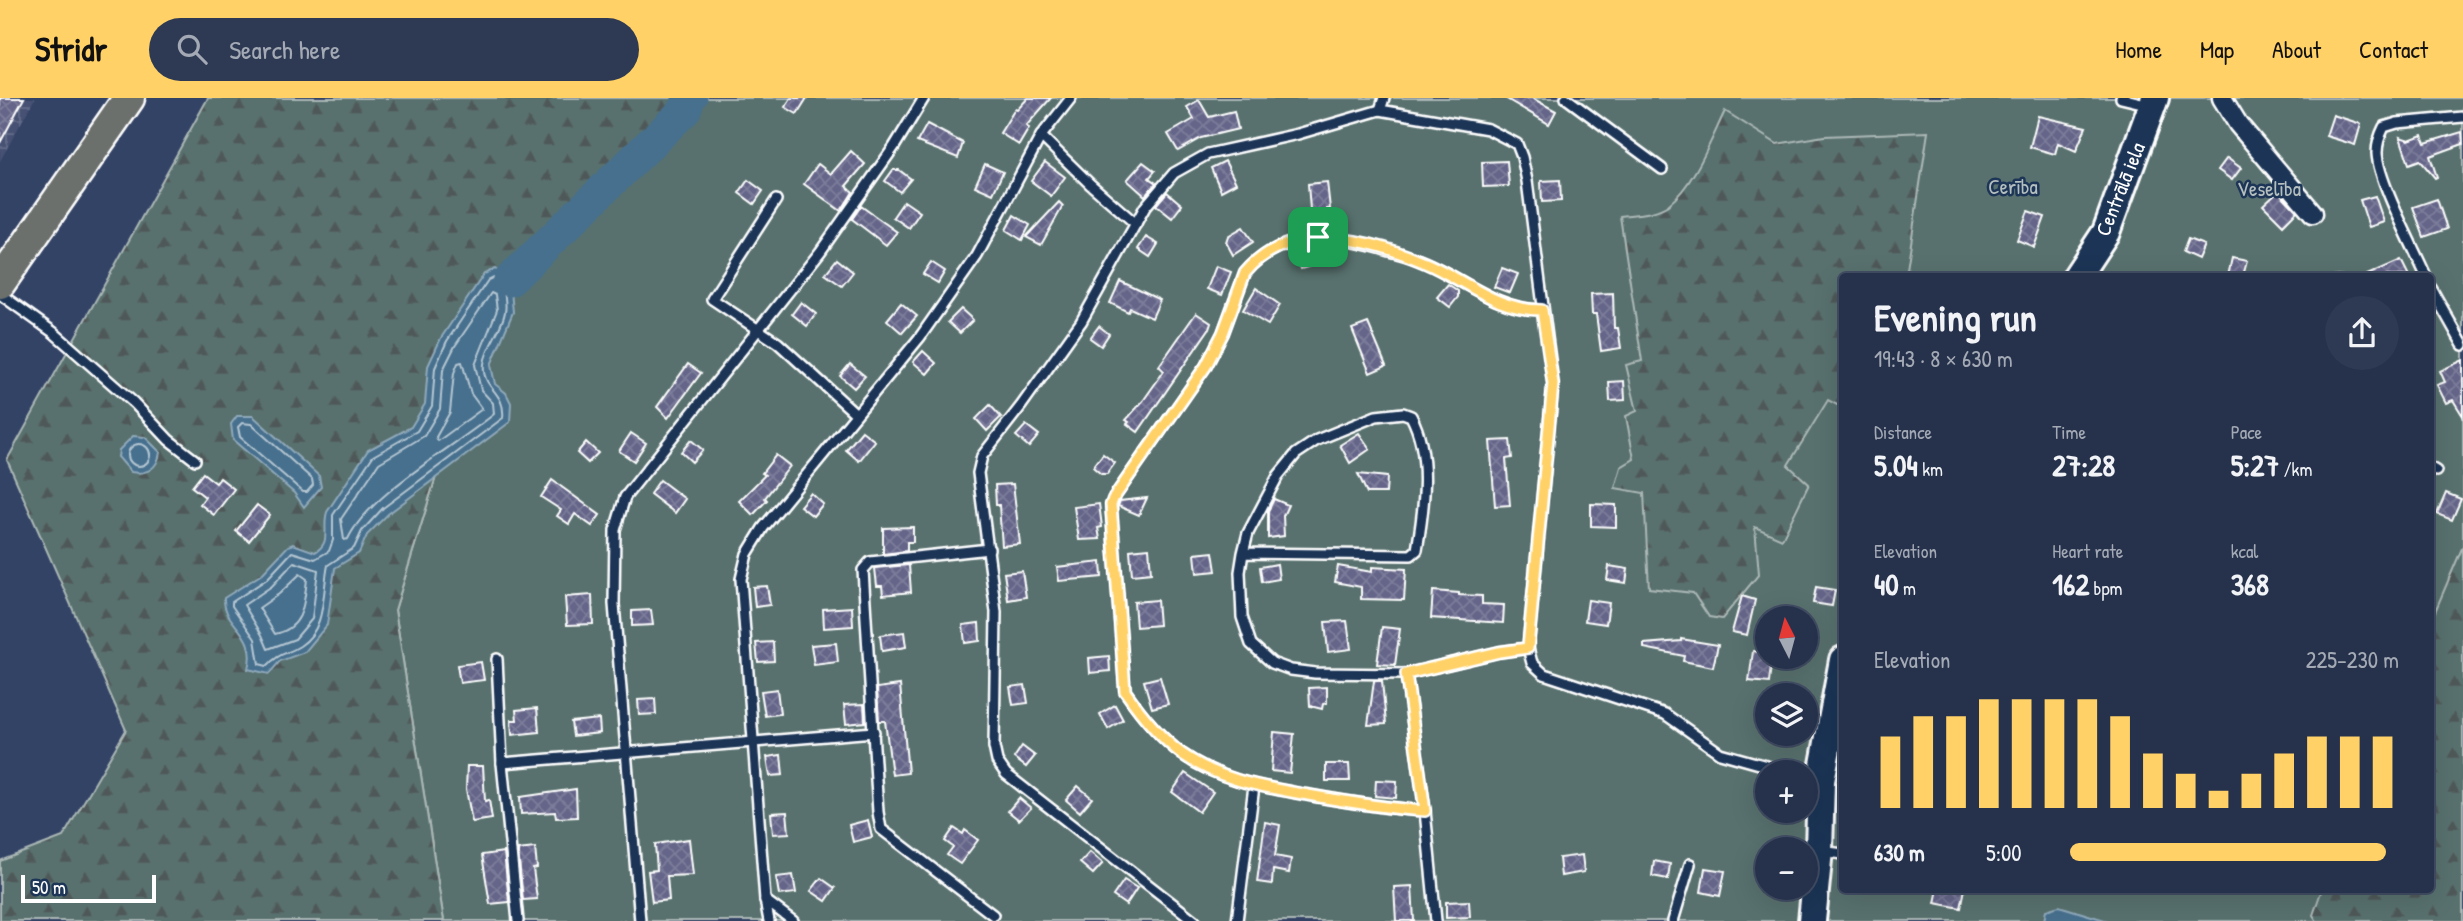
<!DOCTYPE html>
<html lang="en">
<head>
<meta charset="utf-8">
<style>
  body { margin:0; font-family:"Patrick Hand",sans-serif; background:#2e3a53; color:#f1f3f6; height:100vh; display:flex; flex-direction:column; font-size:26px; white-space:nowrap }
  * { box-sizing:border-box; margin:0 }
  p { font-size:23px; color:#a4aab5 }
  .icon { flex:none; width:38px; height:38px; fill:none; stroke:currentColor; stroke-width:2; stroke-linecap:round; stroke-linejoin:round }
  .map { position:relative; flex:1; overflow:hidden }
  .details { position:absolute; left:1839px; top:175px; width:595px; height:620px; display:flex; flex-direction:column; background:#26324c; border-radius:7px; box-shadow:0 7px 28px #0002,0 0 0 2px #424d64 }
  .details>* { flex:none }
  .needle { width:46px; rotate:354deg }
  .tools { position:absolute; left:1755px; top:508px; display:grid; gap:14px }
  .tools a { display:grid; place-items:center; width:63px; height:63px; border-radius:50%; background:#26324c; box-shadow:0 7px 28px #0002,0 0 0 2px #424d64; font-size:35px }
  .scale { position:absolute; left:21px; bottom:18px; width:135px; box-sizing:border-box; padding-left:7px; border:4px solid #fff; border-top:0; font-size:19px; line-height:24px; white-space:nowrap; color:#fff; -webkit-text-stroke:5px #1d3557; paint-order:stroke }
  .pin { position:absolute; display:grid; place-items:center; width:60px; height:60px; color:#fff; margin:-30px; border-radius:14px; box-shadow:0 4px 10px #0006 }
  .round { display:grid; place-items:center; flex:none; width:74px; height:74px; border-radius:37px; background:#2e3a53 }
  .head { display:flex; align-items:center; justify-content:space-between; height:119px; padding:0 35px }
  h1 { font-size:38px; font-weight:700; line-height:52px }
  .metrics { display:grid; grid-template-columns:repeat(3,1fr); gap:10px; height:119px; padding:7px 35px }
  .metrics div { display:grid; align-content:center }
  .metrics b { font-size:30px; font-weight:700 }
  .metrics small { font-size:19px; font-weight:400 }
  .metrics p { font-size:19px }
  .chart { height:196px; padding:14px 35px }
  .chart p { display:flex; justify-content:space-between }
  .chart svg { width:100%; height:126px; margin-top:7px; stroke:#ffd166; stroke-width:6 }
  ul { padding:0 35px; list-style:none; font-size:23px }
  li { display:grid; grid-template-columns:112px 84px 1fr; align-items:center; height:52px }
  li i { height:18px; border-radius:9px; background:#ffd166 }
  header { display:flex; align-items:center; gap:42px; box-sizing:border-box; height:98px; padding:0 35px; background:#ffd166; color:#111 }
  header strong { font-size:33px }
  nav { display:flex; gap:38px; margin-inline-start:auto; font-size:24px }
  .search { width:490px; height:63px; background:#2e3a53; display:flex; align-items:center; gap:18px; box-sizing:border-box; padding:0 24px; border-radius:38px; color:#a4aab5; font-size:26px }
  .map>svg:first-child { display:block }
  .industrial { fill:url(#industrial-grid) }
  .green { fill:#58716e; stroke:#acb8b6; stroke-width:2; fill-rule:evenodd }
  .forest { fill:url(#forest-firs); stroke:#acb8b6; stroke-width:2 }
  .water { fill:#46708e; stroke:#90a9bb; stroke-width:2 }
  .lines { fill:none; stroke-linecap:round; stroke-linejoin:round }
  .shore { stroke:#b5c6d2; stroke-width:2 }
  .canal { stroke:#46708e; stroke-width:19 }
  .river { stroke:#46708e; stroke-width:33 }
  .building { fill:url(#building-cross-hatch); stroke:#fff; stroke-width:2 }
  .lane-casing { stroke:#fff; stroke-width:14 }
  .street-casing { stroke:#fff; stroke-width:23 }
  .secondary-casing { stroke:#fff; stroke-width:32 }
  .primary-casing { stroke:#fff; stroke-width:35 }
  .lane { stroke:#1d3557; stroke-width:9 }
  .street { stroke:#1d3557; stroke-width:18 }
  .secondary { stroke:#1d3557; stroke-width:26 }
  .primary { stroke:#6c706d; stroke-width:30 }
  .route-casing { stroke:#fff; stroke-width:14 }
  .route { stroke:#ffd166; stroke-width:9 }
  .labels { text-anchor:middle; dominant-baseline:central; stroke-width:5; stroke-linejoin:round; paint-order:stroke }
  .park-label { font-size:21px; fill:#b4bfbe; stroke:#1d3557 }
  .street-label { font-size:21px; fill:#fff; stroke:#1d3557 }
</style>
</head>
<body>
<header>
<strong>Stridr</strong>
<div class="search"><svg class="icon" aria-label="search" viewBox="0 0 24 24"><circle cx="10" cy="10" r="6"/><path d="M15 15l6 6"/></svg>Search here</div>
<nav><a>Home</a><a>Map</a><a>About</a><a>Contact</a></nav>
</header>
<div class="map">
<svg width="2463" height="823" viewBox="0 0 2463 823">
  <defs>
    <pattern id="industrial-grid" width="8" height="8" patternUnits="userSpaceOnUse" patternTransform="scale(1.75)"><rect width="8" height="8" fill="#465173"/><path d="M0 4h8M4 0v8" fill="none" stroke="#626b88"/></pattern>
    <pattern id="forest-firs" width="22" height="20" patternUnits="userSpaceOnUse" patternTransform="scale(1.75)"><rect width="22" height="20" fill="#58716e"/><path d="M5 1l3.5 6h-7zM16 11l3.5 6h-7z" fill="#505958"/></pattern>
    <pattern id="building-cross-hatch" width="8" height="8" patternUnits="userSpaceOnUse" patternTransform="scale(1.75)"><rect width="8" height="8" fill="#656589"/><path d="M0 0l8 8M0 8l8-8" fill="none" stroke="#7c7c9b"/></pattern>
  </defs>
  <rect width="100%" height="100%" fill="#334366"/>
  <filter id="ink" filterUnits="userSpaceOnUse"><feTurbulence type="fractalNoise" baseFrequency=".0143" numOctaves="2"/><feDisplacementMap in="SourceGraphic" scale="14" xChannelSelector="R" yChannelSelector="G"/><feConvolveMatrix kernelMatrix="1 2 1 2 8 2 1 2 1" color-interpolation-filters="sRGB"/></filter>
  <g filter="url(#ink)">
    <polygon class="industrial" points="0,0 35,0 0,63"/>
    <path class="green" d="M681,0H2463V467L2431,527V178H1843V791H2323L2317,823H444L395,512L497,180ZM1768,520H1806V558H1768ZM1768,597H1806V635H1768ZM1768,674H1806V712H1768ZM1768,751H1806V789H1768Z"/>
    <g class="forest">
      <polygon points="208,0 681,0 497,180 395,512 444,823 0,823 0,763 63,739 126,632 7,362"/>
      <path d="M1725,13L1777,46L1824,38L1928,34L1906,178H1843V310L1828,302L1788,367L1809,386L1782,441L1755,429L1759,476L1722,521L1709,519L1693,495L1649,490L1644,395L1615,390L1621,369L1634,361L1626,318L1637,313L1626,267L1642,263L1620,118C1635,116 1655,116 1668,107C1694,87 1711,42 1725,13Z"/>
      <polygon points="2463,448 2463,823 2317,823 2313,817 2322,791 2431,791 2431,523"/>
    </g>
    <g class="water">
      <path d="M495,171L510,182L513,214L491,267L495,286L506,295L511,305L510,324L388,416L367,437L359,455L335,470L327,527L305,554L280,563L269,576L248,571C258,533 222,527 224,500L262,476L288,448L293,446L315,454C332,445 322,430 327,414L368,352L411,329L425,306L428,268L441,240L484,176Z"/>
      <polygon points="237,318 253,318 319,378 321,389 304,409 294,395 233,342 231,326"/>
      <path d="M133,338L145,339L160,354C158,371 146,377 131,374L118,359L119,352Z"/>
      <polygon points="2059,808 2108,823 2044,823 2046,812"/>
    </g>
    <g class="lines">
      <g class="shore">
        <path d="M494,179L503,187C504,195 507,206 505,214C502,232 486,248 484,266C481,291 506,293 503,320L383,410L362,433L354,450L328,467C322,495 327,531 300,548C286,557 280,554 267,568L259,566L255,541L232,508V504L267,481L292,454L315,461L329,453L333,442V417L373,358L417,333L432,308L435,270L447,243L488,182Z"/>
        <path d="M491,195L495,197L497,212L475,267L481,292L493,305L494,316C454,349 369,396 348,441L344,442L341,421L379,365L424,338L440,311L443,272L455,248Z"/>
        <polygon points="462,264 471,296 482,311 438,343 436,339 450,314 454,275 458,265"/>
        <polygon points="242,325 251,326 312,381 313,387 307,394 303,394 240,339 238,329"/>
        <circle cx="139" cy="357" r="11"/>
        <polygon points="294,464 318,472 312,521 295,541 268,551 262,537 244,507 272,488"/>
        <path d="M300,476L307,481C304,506 304,530 275,536L259,510L279,496Z"/>
      </g>
      <polyline class="canal" points="685,12 698,0"/>
      <polyline class="river" points="510,182 685,12 689,0"/>
    </g>
    <g class="building">
      <polygon points="0,0 24,0 0,45"/>
      <polygon points="791,0 807,0 797,16 785,9"/>
      <polygon points="1028,0 1051,0 1026,28 1029,30 1019,47 1000,35 1015,11 1017,12"/>
      <polygon points="1505,0 1532,0 1556,13 1549,26"/>
      <polygon points="1199,2 1209,19 1234,13 1238,31 1201,40 1178,53 1168,36 1194,21 1187,9"/>
      <polygon points="2333,17 2361,26 2355,47 2326,38"/>
      <polygon points="2038,18 2086,29 2076,53 2058,45 2055,56 2030,49"/>
      <polygon points="927,26 963,45 958,60 917,44"/>
      <polygon points="2462,34 2463,46 2430,58 2437,79 2435,80 2420,62 2409,66 2400,39 2409,42 2422,37 2425,45"/>
      <polygon points="851,53 865,66 846,88 853,94 841,113 804,86 818,66 831,76"/>
      <polygon points="2227,60 2241,70 2232,82 2218,72"/>
      <polygon points="1225,63 1236,85 1221,93 1211,70"/>
      <polygon points="1507,63 1509,88 1483,89 1482,64"/>
      <polygon points="1045,64 1065,79 1051,98 1031,83"/>
      <polygon points="1143,64 1155,73 1149,80 1156,85 1145,98 1127,82"/>
      <polygon points="985,66 1003,74 993,96 975,88"/>
      <polygon points="893,72 899,72 911,81 900,94 885,83"/>
      <polygon points="748,82 763,93 754,106 739,95"/>
      <polygon points="1560,82 1561,103 1542,104 1541,83"/>
      <polygon points="1327,84 1330,111 1327,111 1327,123 1311,124 1308,86"/>
      <polygon points="2278,93 2297,113 2283,127 2263,107"/>
      <polygon points="1167,94 1182,107 1172,120 1156,107"/>
      <polygon points="2375,98 2384,124 2369,129 2360,102"/>
      <polygon points="2437,101 2447,131 2424,139 2413,109"/>
      <polygon points="904,103 920,114 909,130 893,119"/>
      <polygon points="1059,104 1063,108 1041,147 1026,139"/>
      <polygon points="861,108 897,134 886,147 852,121"/>
      <polygon points="2028,113 2045,119 2034,149 2017,142"/>
      <polygon points="1014,117 1030,127 1022,142 1006,132"/>
      <polygon points="1243,129 1253,144 1233,157 1226,144 1228,138"/>
      <polygon points="1146,139 1158,146 1150,159 1138,151"/>
      <polygon points="2188,141 2204,147 2198,161 2183,154"/>
      <polygon points="1315,148 1321,165 1301,171 1295,152"/>
      <polygon points="2232,160 2247,163 2243,178 2228,178"/>
      <polygon points="837,161 853,174 842,188 825,176"/>
      <polygon points="2401,162 2409,178 2365,178"/>
      <polygon points="931,164 945,173 938,185 923,176"/>
      <polygon points="1216,168 1231,174 1222,197 1207,191"/>
      <polygon points="1502,170 1518,176 1510,195 1494,189"/>
      <polygon points="1120,183 1160,202 1152,220 1130,210 1128,214 1110,205"/>
      <polygon points="1448,186 1458,193 1458,199 1450,209 1437,199"/>
      <polygon points="1256,190 1280,207 1268,227 1243,212"/>
      <polygon points="1613,195 1614,230 1618,230 1621,250 1601,253 1596,216 1592,216 1591,196"/>
      <polygon points="801,204 816,216 807,228 792,216"/>
      <polygon points="901,205 917,218 902,235 887,222"/>
      <polygon points="961,211 973,222 960,235 948,224"/>
      <polygon points="1196,215 1211,225 1209,231 1138,334 1127,326 1129,324 1126,322 1143,303 1164,273 1159,268"/>
      <polygon points="1368,225 1386,268 1370,275 1352,231"/>
      <polygon points="1099,228 1109,236 1101,248 1090,240"/>
      <polygon points="923,253 936,265 927,276 913,264"/>
      <polygon points="2463,262 2463,318 2453,302 2446,305 2437,287 2445,284 2440,273"/>
      <polygon points="688,266 701,275 668,320 657,309"/>
      <polygon points="850,266 865,278 854,290 840,278"/>
      <polygon points="1624,283 1625,302 1610,303 1609,284"/>
      <polygon points="990,307 1001,319 987,333 976,321"/>
      <polygon points="1026,327 1039,337 1029,349 1016,338"/>
      <polygon points="862,333 875,343 859,363 846,352"/>
      <polygon points="631,335 646,345 634,363 619,353"/>
      <polygon points="1359,335 1370,351 1350,365 1340,347"/>
      <polygon points="691,342 703,352 692,364 681,354"/>
      <polygon points="1510,342 1512,360 1506,361 1510,407 1495,408 1490,343"/>
      <polygon points="586,344 598,355 588,365 577,355"/>
      <polygon points="1103,356 1115,365 1107,376 1101,376 1093,369"/>
      <polygon points="776,357 790,368 765,400 767,402 753,417 739,403 765,377 762,375"/>
      <polygon points="203,375 216,385 220,380 234,391 214,417 200,406 205,399 192,389"/>
      <polygon points="1358,376 1387,379 1386,395 1367,395"/>
      <polygon points="552,382 600,417 592,428 575,416 569,426 557,418 561,412 541,399"/>
      <polygon points="660,382 685,401 675,415 650,396"/>
      <polygon points="1013,386 1020,446 1002,448 999,407 996,407 995,387"/>
      <polygon points="811,395 823,406 813,418 800,408"/>
      <polygon points="2446,395 2461,401 2452,422 2437,416"/>
      <polygon points="1147,400 1139,417 1118,408 1120,403"/>
      <polygon points="1274,401 1288,407 1283,418 1284,438 1268,440 1268,413"/>
      <polygon points="1099,406 1102,429 1098,430 1100,441 1079,442 1074,409"/>
      <polygon points="1591,406 1616,407 1616,429 1591,428"/>
      <polygon points="257,407 270,417 249,443 236,433"/>
      <polygon points="913,429 913,444 907,444 907,453 883,456 883,430"/>
      <polygon points="1149,450 1151,475 1132,477 1130,452"/>
      <polygon points="1213,454 1216,473 1197,475 1195,456"/>
      <polygon points="1101,464 1102,479 1059,483 1057,469"/>
      <polygon points="1277,466 1279,481 1262,484 1260,469"/>
      <polygon points="909,467 911,494 883,497 882,488 877,488 875,470"/>
      <polygon points="1338,468 1372,474 1372,469 1406,471 1404,502 1361,501 1361,489 1335,484"/>
      <polygon points="1609,468 1628,471 1626,485 1607,482"/>
      <polygon points="1022,473 1026,499 1008,502 1004,475"/>
      <polygon points="767,488 770,507 755,509 753,489"/>
      <polygon points="1816,489 1835,492 1832,508 1813,505"/>
      <polygon points="1433,493 1459,495 1459,497 1482,498 1482,506 1504,507 1503,525 1431,520"/>
      <polygon points="592,497 593,526 567,527 565,499"/>
      <polygon points="1742,498 1755,502 1747,537 1732,534"/>
      <polygon points="1157,502 1159,527 1136,529 1134,504"/>
      <polygon points="1588,502 1609,505 1606,526 1585,523"/>
      <polygon points="852,509 853,528 824,530 823,511"/>
      <polygon points="651,512 653,527 632,528 632,513"/>
      <polygon points="1347,523 1351,551 1328,554 1325,524"/>
      <polygon points="979,525 980,543 965,545 963,527"/>
      <polygon points="1382,529 1400,531 1395,567 1377,566"/>
      <polygon points="904,534 906,549 882,553 880,537"/>
      <polygon points="1681,541 1718,547 1713,569 1683,563 1684,558 1644,550 1644,546 1681,543"/>
      <polygon points="773,544 774,563 758,564 756,545"/>
      <polygon points="836,545 838,564 814,567 811,547"/>
      <polygon points="1753,553 1768,555 1768,558 1772,558 1769,585 1749,583"/>
      <polygon points="1109,558 1110,573 1090,575 1089,560"/>
      <polygon points="481,564 484,582 460,585 457,567"/>
      <polygon points="1160,579 1168,606 1152,610 1144,583"/>
      <polygon points="1374,583 1382,583 1386,626 1368,627"/>
      <polygon points="900,587 908,675 892,677 885,623 879,623 877,590"/>
      <polygon points="1025,587 1028,605 1013,607 1010,589"/>
      <polygon points="1327,589 1327,605 1323,606 1322,611 1310,608 1309,590"/>
      <polygon points="777,591 780,616 765,618 761,593"/>
      <polygon points="655,601 656,616 639,617 638,602"/>
      <polygon points="864,606 865,624 846,626 844,607"/>
      <polygon points="1115,607 1123,622 1108,631 1100,616"/>
      <polygon points="537,610 539,634 512,637 511,622 517,622 516,612"/>
      <polygon points="599,621 600,635 573,638 571,624"/>
      <polygon points="1274,634 1294,636 1290,675 1271,673"/>
      <polygon points="1022,648 1035,658 1026,669 1014,660"/>
      <polygon points="781,657 783,677 770,678 767,659"/>
      <polygon points="1326,666 1349,666 1350,683 1326,683"/>
      <polygon points="467,668 483,668 485,703 489,702 492,721 472,724 466,691"/>
      <polygon points="1185,675 1213,694 1199,714 1172,694"/>
      <polygon points="1376,682 1397,683 1396,700 1375,698"/>
      <polygon points="1078,688 1092,700 1080,714 1066,702"/>
      <polygon points="576,691 577,719 556,720 555,714 521,716 520,699"/>
      <polygon points="1019,700 1031,710 1019,722 1008,713"/>
      <polygon points="787,714 789,735 773,736 771,715"/>
      <polygon points="868,722 872,739 853,744 849,727"/>
      <polygon points="1265,724 1280,727 1275,758 1291,761 1289,775 1273,772 1272,786 1257,784"/>
      <polygon points="954,730 963,736 965,732 978,742 960,766 947,757 953,749 945,743"/>
      <polygon points="689,741 693,777 667,778 669,802 652,804 648,773 657,772 655,746"/>
      <polygon points="535,750 537,770 533,771 537,801 523,802 518,752"/>
      <polygon points="504,754 509,804 490,806 482,757"/>
      <polygon points="1090,754 1103,765 1093,776 1080,765"/>
      <polygon points="1582,757 1584,774 1561,778 1559,760"/>
      <polygon points="1654,763 1670,766 1668,781 1652,778"/>
      <polygon points="1705,770 1725,773 1720,798 1701,794"/>
      <polygon points="793,777 796,795 779,797 776,779"/>
      <polygon points="821,780 835,790 826,803 811,793"/>
      <polygon points="1124,782 1137,790 1126,807 1113,798"/>
      <polygon points="1412,788 1414,823 1396,823 1394,789"/>
      <polygon points="1938,791 1965,791 1961,810 1935,805"/>
      <polygon points="1469,803 1470,819 1446,820 1446,804"/>
    </g>
    <g class="lines">
      <defs>
        <g id="lane">
          <polyline points="1566,0 1662,71"/>
          <polyline points="2121,0 2150,7"/>
          <polyline points="1380,12 1384,0"/>
          <polyline points="1041,38 1090,86 1136,126"/>
          <polyline points="776,102 712,201 778,245 855,315"/>
          <path d="M2426,178C2414,150 2378,83 2377,55C2377,47 2380,37 2384,29L2397,25L2463,19"/>
          <polyline points="2431,190 2463,247"/>
          <polyline points="0,196 53,234 134,305 169,342 195,362"/>
          <polyline points="2431,370 2436,373"/>
          <polyline points="989,451 870,464 863,472 878,714 881,731 993,817"/>
          <path d="M1243,455L1411,457L1417,452C1424,410 1432,357 1411,318L1403,315L1376,318L1317,342L1296,356L1278,378L1248,435L1243,455L1240,474L1242,519L1251,546L1272,565L1291,572L1315,575L1406,576L1499,554L1528,550L1532,565L1544,576L1665,616L1720,655L1788,674"/>
          <polyline points="497,561 502,665 518,823"/>
          <polyline points="1406,576 1425,713 1436,823"/>
          <polyline points="502,665 874,634"/>
          <path d="M1425,713C1385,710 1347,704 1308,697C1264,689 1220,683 1182,656C1160,640 1141,616 1125,593L1111,407L1115,398L1206,268L1223,235L1245,175C1283,130 1339,137 1389,153C1400,156 1413,159 1424,164C1464,181 1496,212 1542,212"/>
          <polyline points="1821,753 1843,756"/>
          <polyline points="765,802 793,823"/>
          <polyline points="640,823 614,506 615,432 625,399 820,154 894,49 924,0"/>
          <polyline points="769,823 765,802 741,481 747,456 763,430 920,239 977,158 1041,38 1071,0"/>
          <polyline points="1195,823 1006,676 997,663 994,649 996,514 978,375 982,358 1021,308 1081,224 1145,109 1174,75 1208,56 1298,36 1380,12 1488,31 1517,46 1522,59 1527,83 1553,286 1528,550"/>
          <polyline points="1237,823 1254,688"/>
          <polyline points="1673,823 1690,766"/>
        </g>
        <polyline id="street" points="2222,0 2238,26 2313,115"/>
        <g id="secondary">
          <polyline points="2077,178 2106,134 2155,0"/>
          <polyline points="1812,823 1819,752 1821,683 1843,562"/>
        </g>
        <polyline id="primary" points="0,185 129,0"/>
      </defs>
      <use href="#lane" class="lane-casing"/>
      <use href="#street" class="street-casing"/>
      <use href="#secondary" class="secondary-casing"/>
      <use href="#primary" class="primary-casing"/>
      <use href="#lane" class="lane"/>
      <use href="#street" class="street"/>
      <use href="#secondary" class="secondary"/>
      <use href="#primary" class="primary"/>
    </g>
  </g>
  <g class="lines" filter="url(#ink)">
    <defs>
      <path id="route" d="M1318,139C1354,140 1391,150 1423,164C1465,181 1494,212 1542,212L1553,286L1528,550L1499,554L1406,576L1425,713C1385,710 1347,704 1308,697C1264,689 1220,683 1182,656C1160,640 1141,616 1125,593L1111,407L1113,401L1206,268L1223,235L1245,175C1265,151 1289,143 1318,139Z"/>
    </defs>
    <use href="#route" class="route-casing"/>
    <use href="#route" class="route"/>
  </g>
  <g class="labels">
    <g class="park-label">
      <text x="2013" y="88">Cerība</text>
      <text x="2269" y="90">Veselība</text>
    </g>
    <g class="street-label">
      <text transform="translate(2120 91) rotate(-68)">Centrālā iela</text>
    </g>
  </g>
</svg>
<div class="tools">
<a><svg class="needle" viewBox="-14 -14 28 28"><path d="M0-13l5 13h-10z" fill="#e53935"/><path d="M0 13l5-13h-10z" fill="#a4aab5"/></svg></a>
<a><svg class="icon" aria-label="layers" viewBox="0 0 24 24"><path d="M12 4l9 5-9 5-9-5zM3 14l9 5 9-5"/></svg></a>
<a>+</a>
<a>−</a>
</div>
<div class="scale">50 m</div>
<div class="pin" style="left:1318px;top:139px;background:#1e9e55"><svg class="icon" aria-label="arrive" viewBox="0 0 24 24"><path d="M6 21V4h12l-3 4 3 4H6"/></svg></div>
<section class="details">
<div class="head"><div><h1>Evening run</h1><p>19:43 · 8 × 630 m</p></div><a class="round"><svg class="icon" aria-label="share" viewBox="0 0 24 24"><path d="M12 15V3M7 8l5-5 5 5M5 13v7h14v-7"/></svg></a></div>
<div class="metrics">
<div><p>Distance</p><b>5.04<small> km</small></b></div>
<div><p>Time</p><b>27:28</b></div>
<div><p>Pace</p><b>5:27<small> /km</small></b></div>
</div>
<div class="metrics">
<div><p>Elevation</p><b>40<small> m</small></b></div>
<div><p>Heart rate</p><b>162<small> bpm</small></b></div>
<div><p>kcal</p><b>368</b></div>
</div>
<div class="chart"><p><span>Elevation</span>225–230 m</p>
<svg viewBox="0 0 160 44" preserveAspectRatio="none"><path d="M5 44V19M15 44V12M25 44V12M35 44V6M45 44V6M55 44V6M65 44V6M75 44V12M85 44V25M95 44V32M105 44V38M115 44V32M125 44V25M135 44V19M145 44V19M155 44V19"/></svg>
</div>
<ul>
<li><b>630 m</b>5:00<i style="width:96%"></i></li>
</ul>
</section>
</div>
</body>
</html>
